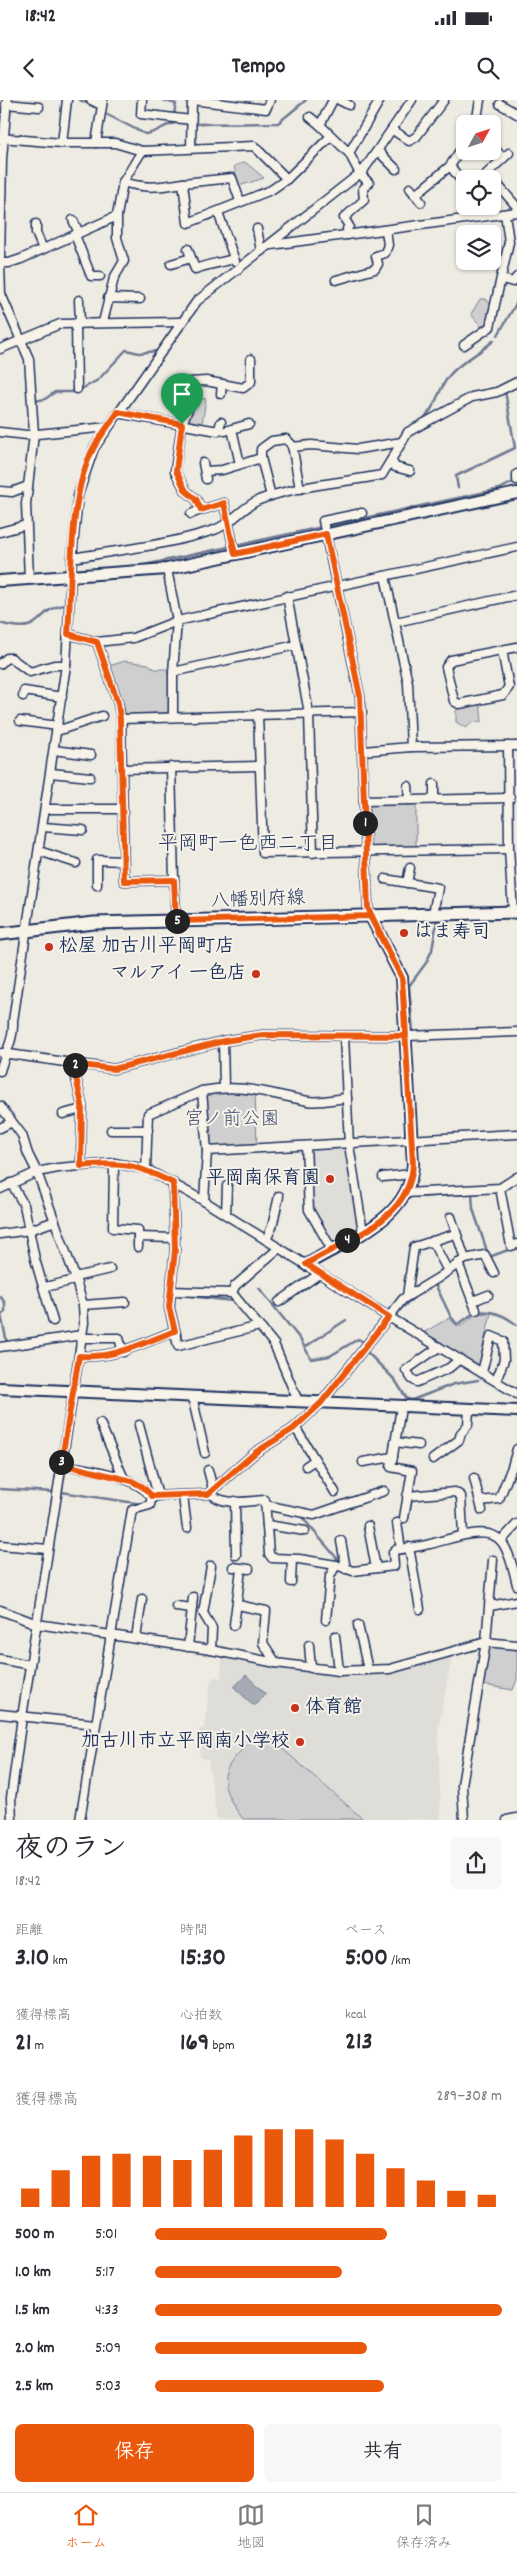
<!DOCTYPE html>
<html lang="ja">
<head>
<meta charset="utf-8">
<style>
  body { margin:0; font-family:Dekko,"Klee One",sans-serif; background:#f7f7f7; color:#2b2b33; height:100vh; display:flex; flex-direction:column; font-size:19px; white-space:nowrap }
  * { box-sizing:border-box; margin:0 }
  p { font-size:16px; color:#7c7c81 }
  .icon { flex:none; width:28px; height:28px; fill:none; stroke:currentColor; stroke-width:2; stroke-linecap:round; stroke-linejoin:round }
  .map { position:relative; height:1720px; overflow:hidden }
  .sheet { display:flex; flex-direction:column; background:#fff; flex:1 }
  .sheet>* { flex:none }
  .needle { width:32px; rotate:50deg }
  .controls { position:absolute; left:456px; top:15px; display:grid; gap:10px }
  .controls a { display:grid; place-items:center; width:45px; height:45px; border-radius:8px; background:#fff; box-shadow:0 1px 4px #0004; font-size:25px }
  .pin { position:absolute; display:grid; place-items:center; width:42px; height:42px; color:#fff; margin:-51px -21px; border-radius:50% 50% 50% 0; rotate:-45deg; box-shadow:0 0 5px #0007 }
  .pin .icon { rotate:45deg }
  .km { position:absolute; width:25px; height:25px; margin:-12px; border-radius:50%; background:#222; color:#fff; font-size:14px; line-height:25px; text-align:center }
  .round { display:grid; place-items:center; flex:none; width:52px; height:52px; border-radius:8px; background:#f7f7f7 }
  .head { display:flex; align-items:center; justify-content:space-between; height:85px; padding:0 15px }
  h1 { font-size:28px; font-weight:700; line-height:38px }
  .metrics { display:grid; grid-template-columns:repeat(3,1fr); gap:8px; height:85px; padding:5px 15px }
  .metrics div { display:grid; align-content:center }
  .metrics b { font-size:25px; font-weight:700 }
  .metrics small { font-size:14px; font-weight:400 }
  .metrics p { font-size:14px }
  .chart { height:140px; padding:10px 15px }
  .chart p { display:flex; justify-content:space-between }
  .chart svg { width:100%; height:90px; margin-top:5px; stroke:#ea580c; stroke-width:6 }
  .cta { display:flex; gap:10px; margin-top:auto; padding:10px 15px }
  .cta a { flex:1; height:58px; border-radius:8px; background:#ea580c; color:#fff; font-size:20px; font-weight:700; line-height:58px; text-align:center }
  .cta a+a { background:#f7f7f7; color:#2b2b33 }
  ul { padding:0 15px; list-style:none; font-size:16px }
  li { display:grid; grid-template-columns:80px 60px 1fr; align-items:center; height:38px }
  li i { height:12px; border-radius:6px; background:#ea580c }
  .status { display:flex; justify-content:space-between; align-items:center; height:35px; padding:0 25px; background:#fff; direction:ltr }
  .status svg { height:14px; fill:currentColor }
  header { display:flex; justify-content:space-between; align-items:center; height:65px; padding:0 15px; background:#fff; font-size:22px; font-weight:700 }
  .tab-bar { display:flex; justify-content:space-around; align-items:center; height:70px; border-top:1px solid #e1e1e2; background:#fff; font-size:14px; color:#7c7c81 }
  .tab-bar a { display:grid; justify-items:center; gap:2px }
  .tab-bar .selected { color:#ea580c }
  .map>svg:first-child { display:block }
  .built { fill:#deddd8 }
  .green { fill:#cfcfcf; stroke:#757f96 }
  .water { fill:#a6abb5; stroke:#6e7992 }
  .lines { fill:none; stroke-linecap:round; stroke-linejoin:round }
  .stream { stroke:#6e7992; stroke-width:2.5 }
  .minor-casing { stroke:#1b2f5e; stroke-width:11 }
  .tertiary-casing { stroke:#1b2f5e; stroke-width:14 }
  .secondary-casing { stroke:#1b2f5e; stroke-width:15 }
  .minor { stroke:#f7f3e8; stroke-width:8 }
  .tertiary { stroke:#f7f3e8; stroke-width:10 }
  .secondary { stroke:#f7f3e8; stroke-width:11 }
  .route-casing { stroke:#fff; stroke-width:10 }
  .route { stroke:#ea580c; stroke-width:6 }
  .poi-dot { fill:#c8321e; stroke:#f7f3e8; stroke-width:2 }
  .labels { text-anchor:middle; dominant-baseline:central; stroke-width:4; stroke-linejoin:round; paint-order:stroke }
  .street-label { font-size:19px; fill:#1b2f5e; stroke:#f7f3e8 }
  .poi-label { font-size:19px; font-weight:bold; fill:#1b2f5e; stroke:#f7f3e8; text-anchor:start }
  .park-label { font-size:19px; fill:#3f4f75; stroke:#f7f3e8 }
  .neighbourhood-label { font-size:20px; fill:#1b2f5e; stroke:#f7f3e8 }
</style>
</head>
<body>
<div class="status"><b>18:42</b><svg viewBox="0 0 49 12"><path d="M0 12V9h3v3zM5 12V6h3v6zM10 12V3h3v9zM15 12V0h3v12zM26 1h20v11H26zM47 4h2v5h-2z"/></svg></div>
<header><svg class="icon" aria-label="back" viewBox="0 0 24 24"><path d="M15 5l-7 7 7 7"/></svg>Tempo<svg class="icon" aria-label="search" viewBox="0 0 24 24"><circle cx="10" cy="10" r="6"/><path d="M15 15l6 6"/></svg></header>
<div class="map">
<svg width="517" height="1720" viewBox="0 0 517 1720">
  <rect width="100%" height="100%" fill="#eeebe2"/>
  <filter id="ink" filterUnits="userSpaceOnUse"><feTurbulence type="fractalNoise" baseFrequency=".02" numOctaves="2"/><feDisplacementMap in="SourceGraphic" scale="10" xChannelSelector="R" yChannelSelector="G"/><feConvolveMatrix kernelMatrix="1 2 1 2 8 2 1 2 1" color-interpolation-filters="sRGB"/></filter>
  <g filter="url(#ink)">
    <g class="built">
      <polygon points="348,1047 359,1126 331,1145 310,1110 308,1048"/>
      <polygon points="226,1556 299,1570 341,1574 391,1572 452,1556 438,1630 441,1719 217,1719 208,1660 200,1657 200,1629 204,1628 211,1580 215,1577 221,1578 222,1559"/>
    </g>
    <g class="green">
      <polygon points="245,62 264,78 239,86 234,66"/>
      <polygon points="480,199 485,199 493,206 489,223 482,228 471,214"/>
      <polygon points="192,297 206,299 202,324 186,322"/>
      <polygon points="125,561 148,564 155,569 169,569 170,610 166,613 125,614 121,610 109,566"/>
      <polygon points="480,604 482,621 472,623 466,628 456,622 456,611 459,608"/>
      <polygon points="416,703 416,747 373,748 369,744 368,707 372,704"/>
      <polygon points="210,991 255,993 257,1045 213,1047 208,1044 206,996"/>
      <polygon points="491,1213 479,1266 423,1233 449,1218 456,1225 461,1226 476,1214"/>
      <polygon points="490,1544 517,1547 517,1579 513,1590 483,1585"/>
      <path d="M261,1630L363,1719H243C208,1673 228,1666 261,1630Z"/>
    </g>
    <polygon class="water" points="246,1575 266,1594 254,1606 234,1587"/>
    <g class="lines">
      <g class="stream">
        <polyline points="80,0 95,7"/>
        <polyline points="163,0 176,4 174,14"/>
        <path d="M104,13L145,34C159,34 164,21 185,23"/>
        <polyline points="194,24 278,23 306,0"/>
        <polyline points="498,235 517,202"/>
        <polyline points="35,301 45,299 55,292 76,292 98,280 126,250 139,253 157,251"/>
        <path d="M421,321C435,310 438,291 448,277C460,261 480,254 494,240"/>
        <polyline points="458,388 456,376 515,348 505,291"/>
        <polyline points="234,423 258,404"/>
        <polyline points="89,460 112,455"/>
        <polyline points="135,467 500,389 513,382"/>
        <path d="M0,523C47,537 33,508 66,505V503"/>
        <polyline points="416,932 413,932 409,886 426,863 432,850 437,821"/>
        <polyline points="429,932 483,930"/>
        <polyline points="472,1093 473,1109 489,1157 508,1150"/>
        <polyline points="417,1097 483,1093"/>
        <polyline points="380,1128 396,1114 410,1097"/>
        <polyline points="437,1183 446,1176"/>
        <path d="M435,1184L451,1217L457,1224C464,1222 468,1216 475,1213C489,1208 506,1216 517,1225"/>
        <polyline points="259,1188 300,1239 311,1259 330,1256 358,1239 366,1243"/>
        <polyline points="0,1196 5,1203 5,1212 1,1215 7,1243"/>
        <polyline points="397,1212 417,1195"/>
        <polyline points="182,1240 174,1207 175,1197 181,1195 232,1201"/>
        <polyline points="305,1247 346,1220"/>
        <polyline points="366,1251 395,1280 407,1299 412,1300 454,1284 478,1280"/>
        <polyline points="0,1389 54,1392"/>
        <polyline points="61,1392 142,1404"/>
        <polyline points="190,1398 205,1397"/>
        <polyline points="301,1416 340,1462"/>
      </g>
      <defs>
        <g id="minor">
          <polyline points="91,0 101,5"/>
          <polyline points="142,0 141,14 191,20"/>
          <polyline points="192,0 266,9 270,0"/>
          <polyline points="333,0 320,25 349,53 380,0"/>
          <polyline points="339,0 349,5"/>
          <polyline points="6,4 39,7"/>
          <polyline points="500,4 517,14"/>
          <polyline points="310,17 320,25"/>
          <polyline points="476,24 480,0"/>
          <polyline points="393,30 409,41 416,37 444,0"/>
          <polyline points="0,38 62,43 115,43 142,51 254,46 287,79"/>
          <polyline points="62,43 67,0"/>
          <polyline points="96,43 103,0"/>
          <polyline points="492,46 503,58"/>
          <polyline points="191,47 192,0"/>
          <polyline points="378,51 396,69"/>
          <polyline points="450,66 465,85"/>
          <polyline points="481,79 509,53"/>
          <path d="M123,82C145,89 161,87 183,83L188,123L271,90L287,79L331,36"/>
          <polyline points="183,83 232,78 240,101"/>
          <polyline points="498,85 517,107"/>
          <polyline points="410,88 421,102"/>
          <polyline points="415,95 450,66 465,43"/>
          <polyline points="467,106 468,117"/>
          <polyline points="218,112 235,161"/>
          <polyline points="73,120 79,133"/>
          <polyline points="36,124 36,133 43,149"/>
          <polyline points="257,129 261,151"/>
          <polyline points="75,135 91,176 100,176"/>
          <polyline points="348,135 347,129 349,126 344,118 364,100 363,89 369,83 360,74 349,53"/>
          <polyline points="271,145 517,112"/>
          <path d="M188,149L195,169C208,164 220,163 233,159"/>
          <polyline points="0,160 2,59 7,0"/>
          <polyline points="0,163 9,163 21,159 117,116 123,82 142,51"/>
          <polyline points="171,164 191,158"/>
          <polyline points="0,165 1,194 29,259 34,334 26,404 29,479"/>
          <polyline points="502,179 513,182 517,177"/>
          <polyline points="336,180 375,169 378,164 376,156 385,153 388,145 386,131"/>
          <polyline points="108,198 140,199"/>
          <polyline points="79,200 80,223"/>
          <polyline points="103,222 114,178 124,161 117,138 117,116"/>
          <polyline points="76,223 77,289"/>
          <polyline points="464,245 490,227 509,142 505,114"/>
          <polyline points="0,249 60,224 180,222"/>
          <polyline points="221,294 222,284"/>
          <polyline points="118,313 218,331 221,322"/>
          <polyline points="232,329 240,364"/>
          <polyline points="225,331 249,324"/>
          <polyline points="0,332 27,335 108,327"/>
          <polyline points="292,347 311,345 358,349 402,342"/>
          <polyline points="392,361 395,367 410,371"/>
          <polyline points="203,363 206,379"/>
          <polyline points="205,371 222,370 261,358"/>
          <polyline points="517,374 517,380"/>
          <polyline points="0,391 12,392 28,386"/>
          <polyline points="271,396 261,358 261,349 272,341 286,339 292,345 300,389"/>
          <polyline points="362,413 323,421 360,597 368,808 370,815"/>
          <polyline points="191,414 201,410"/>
          <polyline points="0,432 26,425"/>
          <polyline points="235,454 224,403 201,410 196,399 186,391 175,371 182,324 189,307 190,282 206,281 243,288 251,282 251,259"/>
          <path d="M72,458C119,450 169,445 214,430C232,424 242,407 259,400C298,385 341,383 382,375L408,332L472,297L497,292L517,282"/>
          <polyline points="167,469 177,521 173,572 173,617"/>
          <polyline points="385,476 408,583 411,647"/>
          <polyline points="287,496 309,613 313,753"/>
          <polyline points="396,522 517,495"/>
          <polyline points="68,534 97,542 133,538 177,521 517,447"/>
          <polyline points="97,542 118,603 121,619 124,781 174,780 176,821"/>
          <polyline points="502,550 509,587 503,595 459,604 454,601 446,567 451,560 517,547"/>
          <polyline points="0,564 7,558 11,558 30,572 54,565 66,565"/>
          <polyline points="173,572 296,545"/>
          <polyline points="23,596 24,591 62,597"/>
          <polyline points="258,614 263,753 509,749"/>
          <polyline points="121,619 362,612"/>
          <polyline points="20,621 58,626"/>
          <polyline points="57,631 102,616"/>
          <polyline points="508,646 509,749 513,812"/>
          <polyline points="54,650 91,655"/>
          <polyline points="363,651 411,647 517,646"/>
          <polyline points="171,667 174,780"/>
          <polyline points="121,669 259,666"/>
          <polyline points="51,673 90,677"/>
          <polyline points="434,684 434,699"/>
          <polyline points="408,686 409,700"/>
          <polyline points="364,701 510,698"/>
          <polyline points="46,709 121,709"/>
          <polyline points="43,727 83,730"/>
          <polyline points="39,751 76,763"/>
          <polyline points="385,779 438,788 433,814"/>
          <polyline points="407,783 410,768"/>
          <polyline points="97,785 97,760 123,761"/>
          <polyline points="344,936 349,1045 363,1132"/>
          <polyline points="223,941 224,987"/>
          <polyline points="2,953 114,969 223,941 263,935 407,936 517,932"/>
          <polyline points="73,965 82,1005 81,1065"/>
          <path d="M0,971C5,952 14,941 13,921L66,565L72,458L78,395L94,348L197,201L363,71L412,0"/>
          <polyline points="0,1006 22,1035 28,1054 37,1072 75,1177 83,1205 84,1223 22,1617 11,1698 12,1720"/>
          <polyline points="63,1014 82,1009"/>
          <polyline points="0,1028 12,1022"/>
          <polyline points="111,1030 148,1030"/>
          <polyline points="306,1046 309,1110 331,1148"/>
          <polyline points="207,1051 517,1034"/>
          <polyline points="114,1063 113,1128 138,1130 138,1147"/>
          <polyline points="146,1069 148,1014 202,991"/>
          <polyline points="383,1077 412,1074"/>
          <polyline points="11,1083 24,1105 35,1159 53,1221"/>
          <polyline points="173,1083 175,1150 169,1207 178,1246 260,1226"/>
          <polyline points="500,1088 511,1146 517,1144"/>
          <polyline points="0,1089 37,1072 58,1068 114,1063 146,1069 204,1101 389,1217 517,1294"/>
          <polyline points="406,1093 500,1088 517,1077"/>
          <path d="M204,1101L207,1051L202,991C244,983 268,994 308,1001C320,1003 335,999 347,998"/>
          <polyline points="226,1115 227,1086"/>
          <polyline points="0,1134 30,1130 55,1121"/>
          <polyline points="138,1137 175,1138"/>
          <polyline points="266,1140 272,1127 279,1096"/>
          <polyline points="432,1141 448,1171"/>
          <polyline points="465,1159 485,1155 494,1173"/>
          <polyline points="458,1163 476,1210"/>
          <polyline points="75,1177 110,1169"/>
          <polyline points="45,1187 75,1180"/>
          <polyline points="171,1191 232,1193 274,1244 298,1301"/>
          <polyline points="232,1193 235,1186 279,1148"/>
          <polyline points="407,1196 414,1147 455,1134"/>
          <polyline points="473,1201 488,1195"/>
          <polyline points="279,1202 319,1174"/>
          <polyline points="83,1205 125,1202"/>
          <polyline points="81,1238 119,1238 123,1252"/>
          <polyline points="0,1247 82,1235"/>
          <polyline points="439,1247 406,1270 412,1279 417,1282 449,1268 460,1259"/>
          <path d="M79,1256C114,1259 142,1243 175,1231"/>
          <polyline points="482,1272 491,1236 503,1241 504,1260 496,1281"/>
          <polyline points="192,1296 205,1353"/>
          <polyline points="401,1308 391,1367 412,1371 404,1418"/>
          <polyline points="100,1323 124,1379"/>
          <polyline points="139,1325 158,1396"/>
          <polyline points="295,1327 335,1392"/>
          <polyline points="395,1342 419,1345"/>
          <polyline points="433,1359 459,1340 461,1333 468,1325 469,1310"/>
          <polyline points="363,1362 393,1357"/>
          <path d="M61,1364C92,1371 129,1373 152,1396L208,1394L256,1352L293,1329L321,1303L403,1199L438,1178L465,1159L451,1117"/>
          <polyline points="306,1366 315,1360"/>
          <polyline points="208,1370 213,1389"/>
          <polyline points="474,1378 482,1410"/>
          <path d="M210,1392C221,1407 249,1401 265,1400L269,1454L272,1458L299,1459L336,1465L353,1471L394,1466L393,1452L395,1450C407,1448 419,1447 430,1444C447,1440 487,1424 501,1441C510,1452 514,1472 517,1485"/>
          <polyline points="183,1396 187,1428"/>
          <polyline points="407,1396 455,1392 461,1396 463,1435"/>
          <polyline points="235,1401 236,1455"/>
          <polyline points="480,1401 499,1399 512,1367 517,1349"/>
          <polyline points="265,1405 314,1415 384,1391"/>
          <polyline points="397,1423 401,1449"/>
          <polyline points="267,1425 305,1431"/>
          <polyline points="368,1426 376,1468"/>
          <polyline points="341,1441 346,1469"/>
          <polyline points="501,1441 517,1424"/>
          <polyline points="0,1445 48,1449"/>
          <polyline points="409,1447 420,1509"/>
          <polyline points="211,1466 203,1513 212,1528 211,1550"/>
          <polyline points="233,1467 249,1469"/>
          <polyline points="291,1482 292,1459"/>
          <polyline points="238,1505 266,1511 263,1543 276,1563"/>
          <polyline points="176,1506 192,1508"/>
          <polyline points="490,1506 517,1501"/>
          <polyline points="0,1510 37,1524 211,1550 276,1563 339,1571 390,1569 486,1542 517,1545"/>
          <polyline points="326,1520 330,1476 336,1465"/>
          <polyline points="234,1525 241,1469"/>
          <polyline points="358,1525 368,1570"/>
          <polyline points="335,1536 339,1571"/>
          <polyline points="136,1538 142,1499"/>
          <polyline points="309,1545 311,1568"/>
          <polyline points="188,1547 193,1497"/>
          <polyline points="0,1559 30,1565"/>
          <polyline points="0,1614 95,1624"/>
          <polyline points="80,1720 132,1410 150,1405 152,1396"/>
          <polyline points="464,1720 462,1685 486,1542 493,1460"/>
          <polyline points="507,1720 517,1718"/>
        </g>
        <g id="tertiary">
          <polyline points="0,481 167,469 517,393"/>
          <path d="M306,1165C347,1139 410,1121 413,1064L402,878L370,815"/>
          <polyline points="0,1288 517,1311"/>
        </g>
        <polyline id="secondary" points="0,834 94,823 517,812"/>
      </defs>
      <use href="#minor" class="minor-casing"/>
      <use href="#tertiary" class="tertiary-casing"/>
      <use href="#secondary" class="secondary-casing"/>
      <use href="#minor" class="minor"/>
      <use href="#tertiary" class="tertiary"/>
      <use href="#secondary" class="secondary"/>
    </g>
  </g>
  <g class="lines" filter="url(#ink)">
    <defs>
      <path id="route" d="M182,324L176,371L186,391L196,399L201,410L224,403L235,454L326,434L360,596L368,808L402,878L406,936L263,935L224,941L114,969L73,964L82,1005L81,1066C122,1061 137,1065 173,1083L175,1150L169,1207L175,1231C143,1243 114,1259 79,1256L61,1364L132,1381L143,1387L152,1396L208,1394L256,1352L293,1329L321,1303L389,1217L306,1164C347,1139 410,1121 413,1064L402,878L370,816L176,821L174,780L124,781L120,619L118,603L97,542L68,534C72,481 68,394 94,347C101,335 110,324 118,312L182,324"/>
    </defs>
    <use href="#route" class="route-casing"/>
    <use href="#route" class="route"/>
  </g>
  <g class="poi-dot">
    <circle cx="404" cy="833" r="5"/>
    <circle cx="49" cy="847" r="5"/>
    <circle cx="256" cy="874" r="5"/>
    <circle cx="330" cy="1079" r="5"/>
    <circle cx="295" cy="1608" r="5"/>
    <circle cx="300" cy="1642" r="5"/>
  </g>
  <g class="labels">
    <g class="street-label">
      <text transform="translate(258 801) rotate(-2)">八幡別府線</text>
    </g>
    <g class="poi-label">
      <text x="414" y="833">はま寿司</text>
      <text x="59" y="847">松屋 加古川平岡町店</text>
      <text x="246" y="874" text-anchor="end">マルアイ 一色店</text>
      <text x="320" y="1079" text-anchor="end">平岡南保育園</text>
      <text x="305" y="1608">体育館</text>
      <text x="290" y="1642" text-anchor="end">加古川市立平岡南小学校</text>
    </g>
    <g class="park-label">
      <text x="232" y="1020">宮ノ前公園</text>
    </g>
    <g class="neighbourhood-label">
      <text x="248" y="745">平岡町一色西二丁目</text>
    </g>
  </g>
</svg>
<div class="controls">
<a><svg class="needle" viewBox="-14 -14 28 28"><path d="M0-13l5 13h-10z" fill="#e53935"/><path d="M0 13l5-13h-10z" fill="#7c7c81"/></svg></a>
<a><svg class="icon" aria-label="locate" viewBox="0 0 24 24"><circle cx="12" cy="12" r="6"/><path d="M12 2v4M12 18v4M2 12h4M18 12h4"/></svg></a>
<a><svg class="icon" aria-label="layers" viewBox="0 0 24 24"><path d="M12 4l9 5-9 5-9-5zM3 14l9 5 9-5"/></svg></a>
</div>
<div class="pin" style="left:182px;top:324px;background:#1e9e55"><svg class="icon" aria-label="arrive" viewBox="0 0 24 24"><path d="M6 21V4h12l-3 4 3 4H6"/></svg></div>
<b class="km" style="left:365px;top:723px">1</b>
<b class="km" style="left:75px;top:965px">2</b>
<b class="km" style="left:61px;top:1362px">3</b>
<b class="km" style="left:347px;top:1140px">4</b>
<b class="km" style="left:177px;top:821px">5</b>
</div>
<section class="sheet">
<div class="head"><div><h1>夜のラン</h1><p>18:42</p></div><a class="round"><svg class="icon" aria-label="share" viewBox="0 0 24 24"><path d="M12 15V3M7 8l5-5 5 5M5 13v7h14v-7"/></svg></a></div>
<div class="metrics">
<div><p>距離</p><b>3.10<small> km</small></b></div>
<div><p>時間</p><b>15:30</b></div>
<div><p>ペース</p><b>5:00<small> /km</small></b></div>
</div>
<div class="metrics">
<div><p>獲得標高</p><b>21<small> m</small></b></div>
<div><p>心拍数</p><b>169<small> bpm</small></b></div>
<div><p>kcal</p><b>213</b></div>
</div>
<div class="chart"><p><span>獲得標高</span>289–308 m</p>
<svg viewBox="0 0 160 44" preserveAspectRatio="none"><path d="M5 44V35M15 44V26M25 44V19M35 44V18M45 44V19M55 44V21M65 44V16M75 44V9M85 44V6M95 44V6M105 44V11M115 44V18M125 44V25M135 44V31M145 44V36M155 44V38"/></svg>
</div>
<ul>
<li><b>500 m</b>5:01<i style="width:67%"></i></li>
<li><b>1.0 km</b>5:17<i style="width:54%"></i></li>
<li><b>1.5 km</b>4:33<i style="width:100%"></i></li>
<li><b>2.0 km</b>5:09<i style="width:61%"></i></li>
<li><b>2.5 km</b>5:03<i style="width:66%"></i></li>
</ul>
<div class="cta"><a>保存</a><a>共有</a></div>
</section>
<nav class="tab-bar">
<a class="selected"><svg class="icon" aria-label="home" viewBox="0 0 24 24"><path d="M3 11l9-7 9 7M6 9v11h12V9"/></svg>ホーム</a>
<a><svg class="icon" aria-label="map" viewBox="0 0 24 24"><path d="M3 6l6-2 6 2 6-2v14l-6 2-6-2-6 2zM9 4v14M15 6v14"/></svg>地図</a>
<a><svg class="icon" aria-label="saved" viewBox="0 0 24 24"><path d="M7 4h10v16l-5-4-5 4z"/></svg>保存済み</a>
</nav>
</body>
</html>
